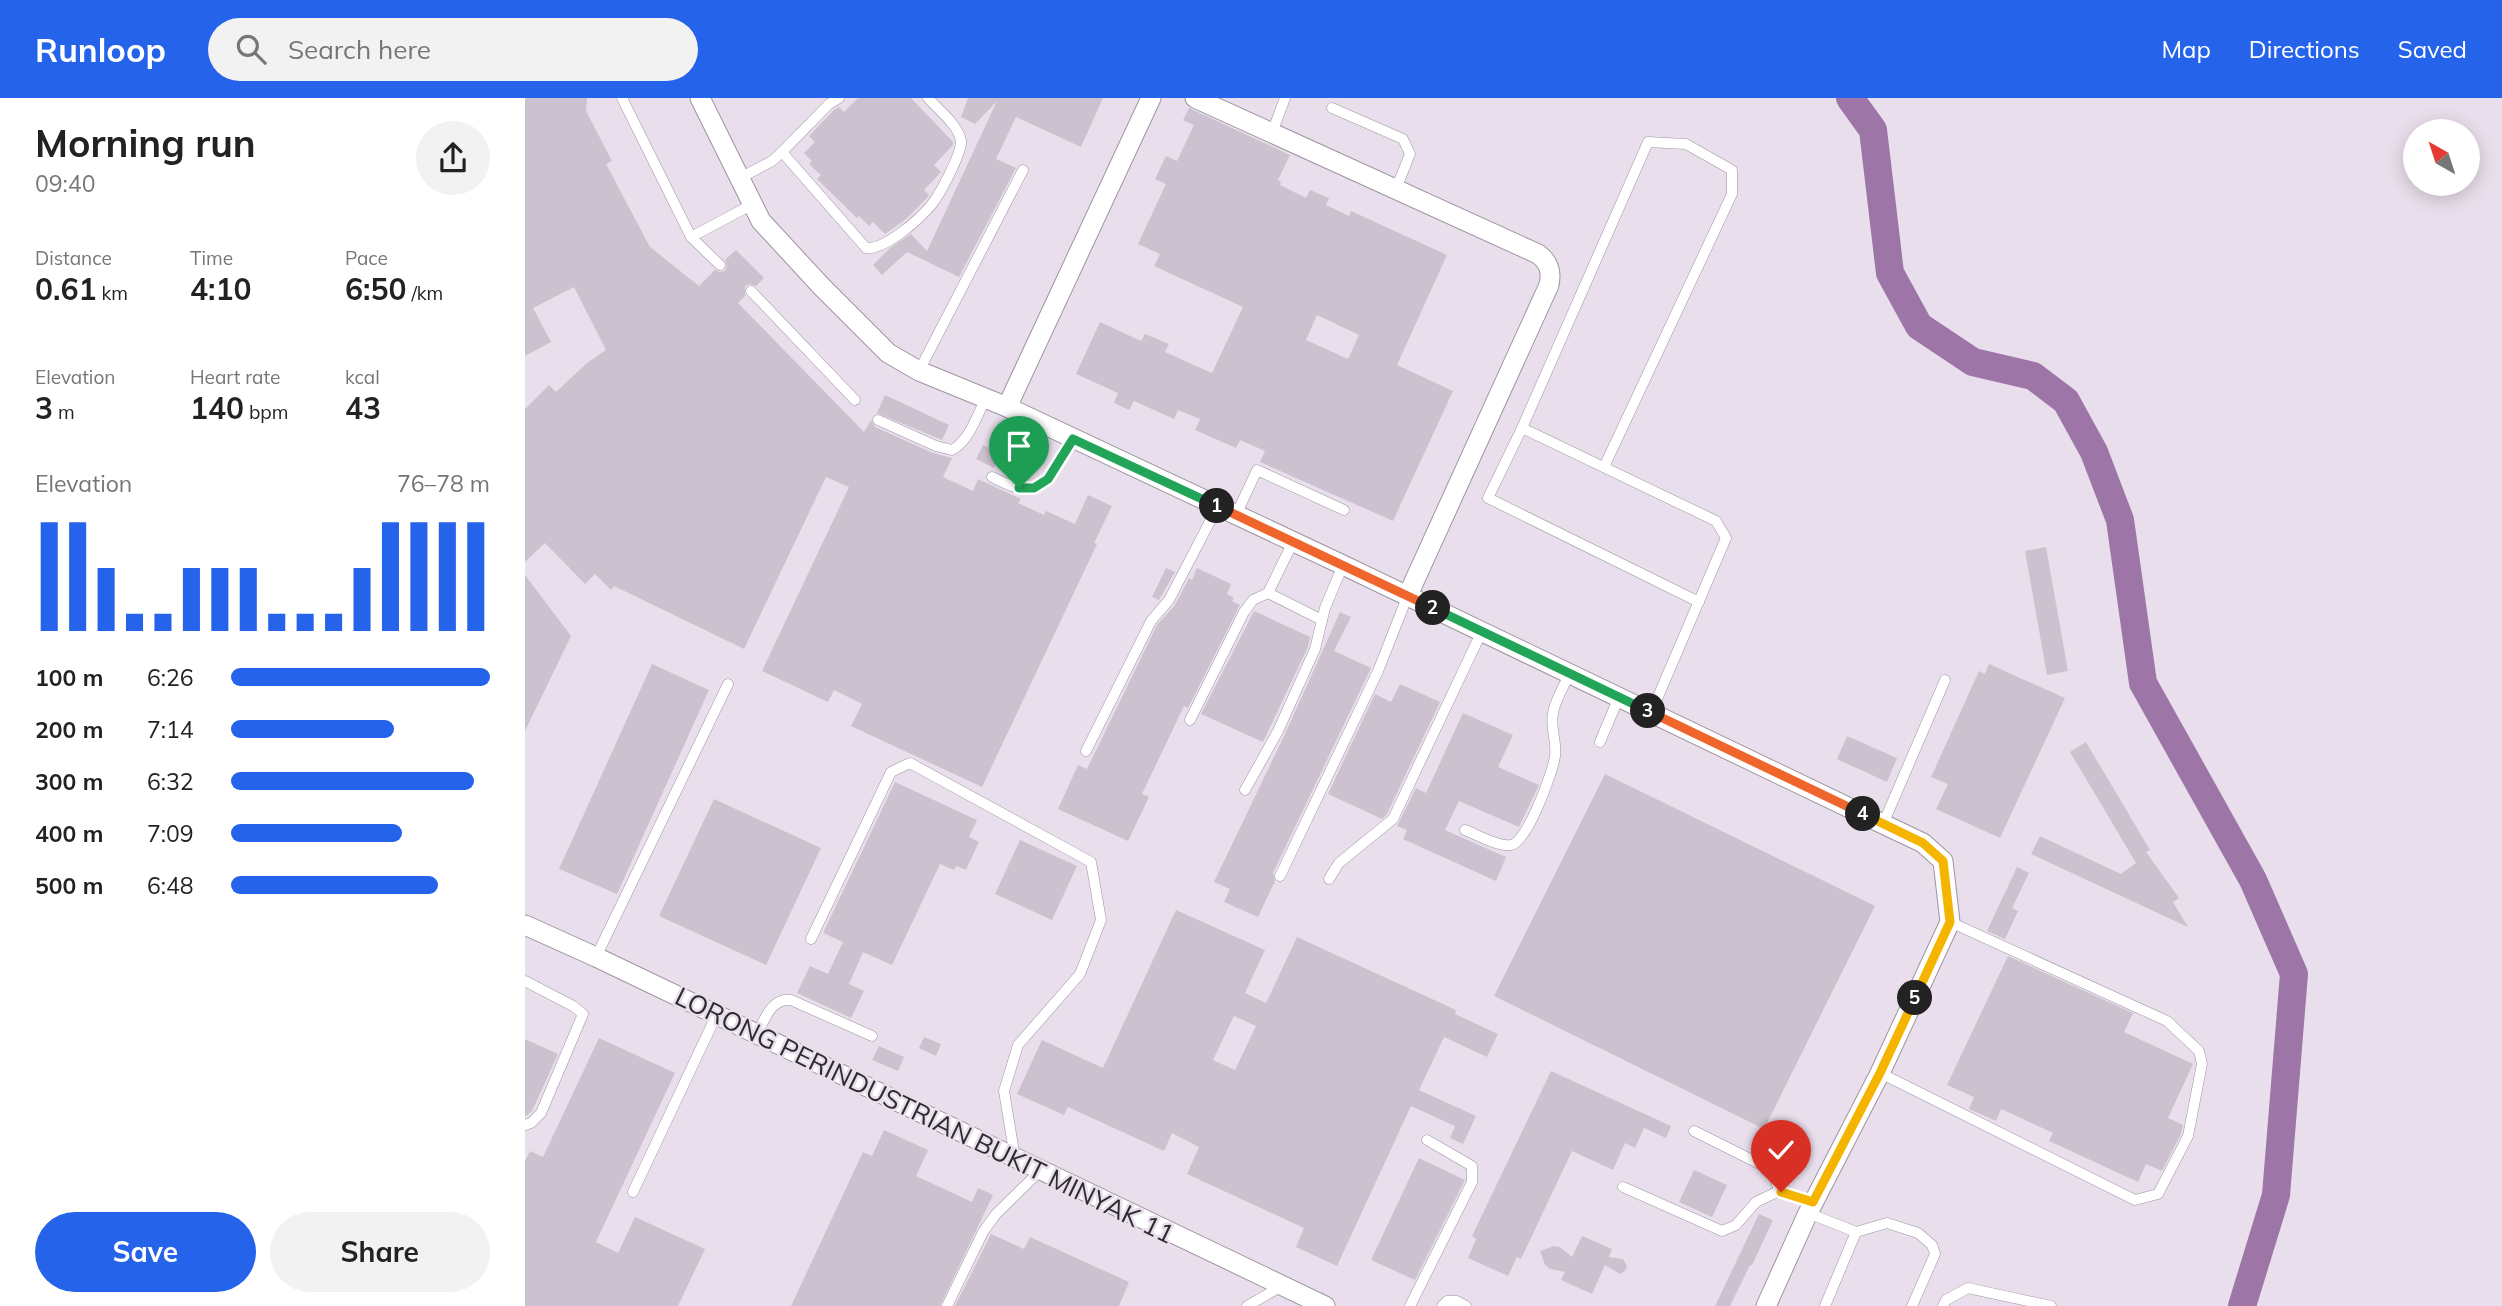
<!DOCTYPE html>
<html lang="en">
<head>
<meta charset="utf-8">
<style>
  body { margin:0; font-family:Mulish,sans-serif; background:#f2f2f2; color:#222; height:100vh; display:flex; flex-direction:column; font-size:26px; white-space:nowrap }
  * { box-sizing:border-box; margin:0 }
  p { font-size:23px; color:#767676 }
  .icon { flex:none; width:38px; height:38px; fill:none; stroke:currentColor; stroke-width:2; stroke-linecap:round; stroke-linejoin:round }
  .map { position:relative; flex:1; overflow:hidden }
  .details { display:flex; flex-direction:column; background:#fff; width:525px }
  .details>* { flex:none }
  .needle { width:46px; rotate:321deg }
  .controls { position:absolute; left:1878px; top:21px; display:grid; gap:14px }
  .controls a { display:grid; place-items:center; width:77px; height:77px; border-radius:50%; background:#fff; box-shadow:0 4px 18px #0003; font-size:35px }
  .pin { position:absolute; display:grid; place-items:center; width:60px; height:60px; color:#fff; margin:-72px -30px; border-radius:50% 50% 50% 0; rotate:-45deg; box-shadow:0 0 7px #0007 }
  .pin .icon { rotate:45deg }
  .km { position:absolute; width:35px; height:35px; margin:-18px; border-radius:50%; background:#222; color:#fff; font-size:19px; line-height:35px; text-align:center }
  .round { display:grid; place-items:center; flex:none; width:74px; height:74px; border-radius:37px; background:#f2f2f2 }
  .headline { display:flex; align-items:center; justify-content:space-between; height:119px; padding:0 35px }
  h1 { font-size:38px; font-weight:700; line-height:52px }
  .stats { display:grid; grid-template-columns:repeat(3,1fr); gap:10px; height:119px; padding:7px 35px }
  .stats div { display:grid; align-content:center }
  .stats b { font-size:30px; font-weight:700 }
  .stats small { font-size:19px; font-weight:400 }
  .stats p { font-size:19px }
  .chart { height:196px; padding:14px 35px }
  .chart p { display:flex; justify-content:space-between }
  .chart svg { width:100%; height:126px; margin-top:7px; stroke:#2563eb; stroke-width:6 }
  .action { display:flex; gap:14px; margin-top:auto; padding:14px 35px }
  .action a { flex:1; height:80px; border-radius:42px; background:#2563eb; color:#fff; font-size:28px; font-weight:700; line-height:80px; text-align:center }
  .action a+a { background:#f2f2f2; color:#222 }
  ul { padding:0 35px; list-style:none; font-size:23px }
  li { display:grid; grid-template-columns:112px 84px 1fr; align-items:center; height:52px }
  li i { height:18px; border-radius:9px; background:#2563eb }
  header { display:flex; align-items:center; gap:42px; box-sizing:border-box; height:98px; padding:0 35px; background:#2563eb; color:#fff }
  header strong { font-size:33px }
  nav { display:flex; gap:38px; margin-inline-start:auto; font-size:24px }
  .search { width:490px; height:63px; background:#f2f2f2; display:flex; align-items:center; gap:18px; box-sizing:border-box; padding:0 24px; border-radius:38px; color:#767676; font-size:26px }
  main { display:flex; flex:1; min-height:0 }
  .map>svg:first-child { display:block }
  .lines { fill:none; stroke-linecap:round; stroke-linejoin:round }
  .river { stroke:#9d75a7; stroke-width:28 }
  .building { fill:#ccc2cf; fill-rule:evenodd }
  .service-casing { stroke:#9e94a0; stroke-width:11 }
  .minor-casing { stroke:#9e94a0; stroke-width:21 }
  .service { stroke:#fff; stroke-width:10 }
  .minor { stroke:#fff; stroke-width:19 }
  .split-1-casing { stroke:#fff; stroke-width:14 }
  .split-2-casing { stroke:#fff; stroke-width:14 }
  .split-3-casing { stroke:#fff; stroke-width:14 }
  .split-4-casing { stroke:#fff; stroke-width:14 }
  .split-5-casing { stroke:#fff; stroke-width:14 }
  .split-6-casing { stroke:#fff; stroke-width:14 }
  .split-1 { stroke:#22a559; stroke-width:9 }
  .split-2 { stroke:#f0652b; stroke-width:9 }
  .split-3 { stroke:#22a559; stroke-width:9 }
  .split-4 { stroke:#f0652b; stroke-width:9 }
  .split-5 { stroke:#f5b400; stroke-width:9 }
  .split-6 { stroke:#f5b400; stroke-width:9 }
  .labels { text-anchor:middle; dominant-baseline:central; stroke-width:5; stroke-linejoin:round; paint-order:stroke }
  .street-label { font-size:26px; fill:#2e2b2f; stroke:#e9dfec }
</style>
</head>
<body>
<header>
<strong>Runloop</strong>
<div class="search"><svg class="icon" aria-label="search" viewBox="0 0 24 24"><circle cx="10" cy="10" r="6"/><path d="M15 15l6 6"/></svg>Search here</div>
<nav><a>Map</a><a>Directions</a><a>Saved</a></nav>
</header>
<main>
<section class="details">
<div class="headline"><div><h1>Morning run</h1><p>09:40</p></div><a class="round"><svg class="icon" aria-label="share" viewBox="0 0 24 24"><path d="M12 15V3M7 8l5-5 5 5M5 13v7h14v-7"/></svg></a></div>
<div class="stats">
<div><p>Distance</p><b>0.61<small> km</small></b></div>
<div><p>Time</p><b>4:10</b></div>
<div><p>Pace</p><b>6:50<small> /km</small></b></div>
</div>
<div class="stats">
<div><p>Elevation</p><b>3<small> m</small></b></div>
<div><p>Heart rate</p><b>140<small> bpm</small></b></div>
<div><p>kcal</p><b>43</b></div>
</div>
<div class="chart"><p><span>Elevation</span>76–78 m</p>
<svg viewBox="0 0 160 44" preserveAspectRatio="none"><path d="M5 44V6M15 44V6M25 44V22M35 44V38M45 44V38M55 44V22M65 44V22M75 44V22M85 44V38M95 44V38M105 44V38M115 44V22M125 44V6M135 44V6M145 44V6M155 44V6"/></svg>
</div>
<ul>
<li><b>100 m</b>6:26<i style="width:100%"></i></li>
<li><b>200 m</b>7:14<i style="width:63%"></i></li>
<li><b>300 m</b>6:32<i style="width:94%"></i></li>
<li><b>400 m</b>7:09<i style="width:66%"></i></li>
<li><b>500 m</b>6:48<i style="width:80%"></i></li>
</ul>
<div class="action"><a>Save</a><a>Share</a></div>
</section>
<div class="map">
<svg width="1977" height="1208" viewBox="0 0 1977 1208">
  <rect width="100%" height="100%" fill="#e9dfec"/>
  <g class="lines">
    <polyline class="river" points="1325,0 1348,32 1365,175 1394,228 1448,264 1508,278 1541,303 1569,354 1595,422 1618,585 1728,782 1769,876 1751,1097 1717,1208"/>
  </g>
  <g class="building">
    <polygon points="0,0 62,0 61,13 87,63 81,66 125,149 174,188 190,172 194,174 200,173 202,168 200,162 211,152 239,180 231,188 225,186 220,188 220,198 213,205 339,334 346,322 350,329 408,355 427,360 418,379 448,393 453,381 496,401 493,405 519,417 521,413 550,426 563,397 587,408 569,445 572,446 457,689 326,628 337,606 309,592 303,604 237,573 324,389 301,379 219,551 89,488 86,492 70,476 60,486 20,445 0,464 0,311 24,287 31,294 62,265 81,252 49,189 8,210 26,244 0,258"/>
    <polygon points="333,0 386,0 428,44 428,47 409,67 416,74 399,92 404,97 401,101 381,121 360,136 348,124 344,128 334,118 332,120 292,81 296,77 284,66 287,63 279,55 290,44 284,38 309,12 314,9 319,14"/>
    <polygon points="443,0 578,0 556,49 491,19 471,61 491,70 434,179 382,154 357,177 348,167 365,150 386,136 402,153 472,3 450,26 436,19"/>
    <path d="M664,10L765,57L753,82L756,84L755,87L781,100L785,92L804,100L801,107L824,118L826,113L922,157L872,267L928,293L868,423L735,364L740,353L715,342L711,350L670,332L675,321L653,312L649,321L609,303L604,312L589,305L593,295L551,276L575,224L616,243L620,236L644,246L640,254L687,275L718,209L629,168L635,156L613,146L641,86L630,81L641,58L652,63L669,27L658,22ZM792,217L834,237L823,261L781,242Z"/>
    <polygon points="360,297 424,327 417,342 352,315"/>
    <polygon points="458,347 476,355 469,370 451,361"/>
    <polygon points="1521,449 1543,573 1522,577 1500,453"/>
    <polygon points="641,470 650,474 634,502 627,499"/>
    <polygon points="672,470 706,486 702,496 709,500 707,503 715,507 663,610 659,608 617,696 624,699 603,743 533,711 553,667 562,671 632,527 650,507 664,480 667,482"/>
    <polygon points="0,477 46,538 0,633"/>
    <polygon points="729,513 785,539 783,549 738,644 676,616"/>
    <polygon points="815,514 826,519 809,553 846,570 748,775 750,783 733,819 699,804 705,791 689,784 760,636"/>
    <polygon points="127,566 184,592 92,796 34,771"/>
    <polygon points="1464,566 1540,600 1475,740 1411,711 1423,686 1406,679 1454,573 1460,576"/>
    <polygon points="875,586 915,604 862,716 857,721 803,696 850,596 866,604"/>
    <polygon points="938,615 988,637 973,669 1014,687 994,729 934,703 920,732 981,759 971,783 878,741 882,732 872,728 891,690 901,695"/>
    <polygon points="1322,638 1372,660 1362,684 1312,661"/>
    <polygon points="1561,644 1625,752 1621,754 1654,800 1648,804 1663,829 1506,756 1515,738 1596,776 1611,765 1545,654"/>
    <polygon points="1080,676 1350,808 1239,1031 969,898"/>
    <polygon points="370,684 452,722 444,739 454,744 441,772 431,768 429,772 415,766 367,867 338,854 324,886 339,893 326,920 272,895 285,868 303,876 318,844 298,835"/>
    <polygon points="189,701 296,750 241,867 134,818"/>
    <polygon points="495,742 552,768 527,822 470,796"/>
    <polygon points="1492,769 1504,775 1487,810 1493,813 1480,841 1462,833"/>
    <path d="M651,812L740,852L720,895L741,905L772,839L931,912L930,916L973,936L962,959L919,939L894,992L951,1018L938,1046L925,1040L930,1028L886,1008L812,1168L771,1149L779,1130L662,1076L674,1049L647,1035L639,1053L543,1009L539,1017L492,996L517,942L578,970ZM709,918L731,928L710,972L688,962Z"/>
    <polygon points="1483,858 1608,915 1599,934 1668,966 1643,1020 1658,1027 1656,1036 1637,1073 1621,1066 1613,1084 1524,1043 1528,1035 1476,1011 1471,1023 1444,1011 1449,999 1422,987"/>
    <polygon points="399,939 416,946 411,958 394,950"/>
    <polygon points="74,940 150,975 71,1144 93,1155 110,1119 180,1151 153,1208 0,1208 0,1063 5,1053 18,1059"/>
    <polygon points="0,941 33,956 7,1013 0,1019"/>
    <polygon points="354,948 379,959 373,973 347,962"/>
    <polygon points="1026,973 1146,1028 1141,1040 1119,1030 1110,1050 1100,1045 1088,1072 1047,1053 996,1161 992,1159 983,1178 943,1160 951,1141 947,1138"/>
    <polygon points="359,1032 403,1052 391,1078 447,1104 453,1090 468,1097 415,1208 266,1208 338,1054 347,1058"/>
    <polygon points="894,1060 940,1082 890,1182 846,1162"/>
    <polygon points="1169,1072 1202,1087 1187,1119 1154,1104"/>
    <polygon points="1234,1116 1248,1122 1227,1167 1225,1167 1205,1208 1190,1208"/>
    <polygon points="466,1136 499,1151 505,1139 604,1184 594,1208 430,1208"/>
    <polygon points="1057,1138 1087,1151 1084,1159 1098,1161 1102,1168 1101,1172 1095,1176 1080,1167 1067,1196 1036,1182 1040,1174 1025,1171 1020,1167 1015,1153 1029,1148 1035,1149 1047,1159"/>
  </g>
  <g class="lines">
    <defs>
      <g id="service">
        <polyline points="97,0 166,139 195,167"/>
        <polyline points="807,10 878,41 885,56 871,91"/>
        <polyline points="747,35 760,0"/>
        <polyline points="257,54 304,6 314,0"/>
        <path d="M215,80L247,63L257,54L341,150C360,152 395,121 407,106C415,96 437,55 436,43C434,28 413,11 403,0"/>
        <polyline points="166,139 228,106"/>
        <polyline points="226,193 330,302"/>
        <polyline points="394,273 498,72"/>
        <path d="M353,322L411,348L427,352C445,342 452,317 461,300"/>
        <polyline points="997,330 1191,423 1201,440 1126,615"/>
        <polyline points="1079,369 1207,96 1207,72 1161,46 1123,44 997,330 963,400 1174,504"/>
        <path d="M467,379C475,383 485,388 493,390C522,396 535,361 548,341"/>
        <polyline points="711,417 732,372 819,412"/>
        <polyline points="743,495 797,522"/>
        <polyline points="665,622 719,514 728,502 743,495 768,444"/>
        <polyline points="1075,644 1094,599"/>
        <polyline points="561,653 626,523 644,502 693,408"/>
        <polyline points="720,692 753,633 790,551 800,510 818,467"/>
        <polyline points="1358,726 1420,582"/>
        <path d="M940,732C953,737 973,749 986,747C1002,745 1028,674 1030,658C1032,643 1025,630 1028,615C1030,602 1039,588 1045,575"/>
        <polyline points="755,778 853,573 883,497"/>
        <polyline points="804,781 814,765 868,721 957,533"/>
        <polyline points="286,841 366,674 385,665 566,764 576,822 555,876 493,947 479,993 490,1060"/>
        <polyline points="71,859 203,586"/>
        <polyline points="0,883 48,908 58,916 16,1015 6,1025 0,1027"/>
        <path d="M232,936C240,921 246,900 266,902L347,938"/>
        <polyline points="1355,975 1610,1102 1633,1096 1663,1038 1677,966 1674,953 1642,923 1425,824"/>
        <polyline points="1169,1033 1243,1070 1250,1080 1254,1093 1288,1104"/>
        <polyline points="1098,1089 1197,1133 1211,1127 1231,1104 1254,1093"/>
        <polyline points="108,1094 191,918"/>
        <polyline points="1283,1115 1331,1134 1362,1125 1393,1135 1407,1147 1410,1156 1387,1208"/>
        <polyline points="422,1208 458,1134 471,1116 516,1072"/>
        <polyline points="722,1208 757,1188"/>
        <polyline points="885,1208 947,1084 947,1068 902,1042"/>
        <polyline points="917,1208 922,1203 932,1203 941,1208"/>
        <polyline points="1300,1208 1331,1134"/>
        <polyline points="1418,1208 1421,1202 1443,1190 1526,1208"/>
      </g>
      <g id="minor">
        <polyline points="175,0 236,123 297,189 363,255 394,273 482,309 818,467 1358,726 1398,745 1418,763 1425,824 1355,975 1283,1115 1241,1208"/>
        <path d="M670,0L1013,156C1024,164 1027,173 1024,187L883,497"/>
        <polyline points="482,309 626,0"/>
        <polyline points="0,827 71,859 800,1208"/>
      </g>
    </defs>
    <use href="#service" class="service-casing"/>
    <use href="#minor" class="minor-casing"/>
    <use href="#service" class="service"/>
    <use href="#minor" class="minor"/>
  </g>
  <g class="lines">
    <defs>
      <polyline id="split-1" points="494,390 509,390 523,381 548,341 692,408"/>
      <polyline id="split-2" points="692,408 908,510"/>
      <polyline id="split-3" points="908,510 1123,613"/>
      <polyline id="split-4" points="1123,613 1338,716"/>
      <polyline id="split-5" points="1338,716 1398,745 1418,763 1425,824 1390,900"/>
      <polyline id="split-6" points="1256,1094 1288,1104 1355,975 1390,900"/>
    </defs>
    <use href="#split-1" class="split-1-casing"/>
    <use href="#split-2" class="split-2-casing"/>
    <use href="#split-3" class="split-3-casing"/>
    <use href="#split-4" class="split-4-casing"/>
    <use href="#split-5" class="split-5-casing"/>
    <use href="#split-6" class="split-6-casing"/>
    <use href="#split-1" class="split-1"/>
    <use href="#split-2" class="split-2"/>
    <use href="#split-3" class="split-3"/>
    <use href="#split-4" class="split-4"/>
    <use href="#split-5" class="split-5"/>
    <use href="#split-6" class="split-6"/>
  </g>
  <g class="labels">
    <g class="street-label">
      <text transform="translate(400 1017) rotate(26)">LORONG PERINDUSTRIAN BUKIT MINYAK 11</text>
    </g>
  </g>
</svg>
<div class="controls">
<a><svg class="needle" viewBox="-14 -14 28 28"><path d="M0-13l5 13h-10z" fill="#e53935"/><path d="M0 13l5-13h-10z" fill="#767676"/></svg></a>
</div>
<div class="pin" style="left:494px;top:390px;background:#1e9e55"><svg class="icon" aria-label="arrive" viewBox="0 0 24 24"><path d="M6 21V4h12l-3 4 3 4H6"/></svg></div>
<div class="pin" style="left:1256px;top:1094px;background:#d93025"><svg class="icon" aria-label="check" viewBox="0 0 24 24"><path d="M5 12l5 5 9-10"/></svg></div>
<b class="km" style="left:692px;top:408px">1</b>
<b class="km" style="left:908px;top:510px">2</b>
<b class="km" style="left:1123px;top:613px">3</b>
<b class="km" style="left:1338px;top:716px">4</b>
<b class="km" style="left:1390px;top:900px">5</b>
</div>
</main>
</body>
</html>
